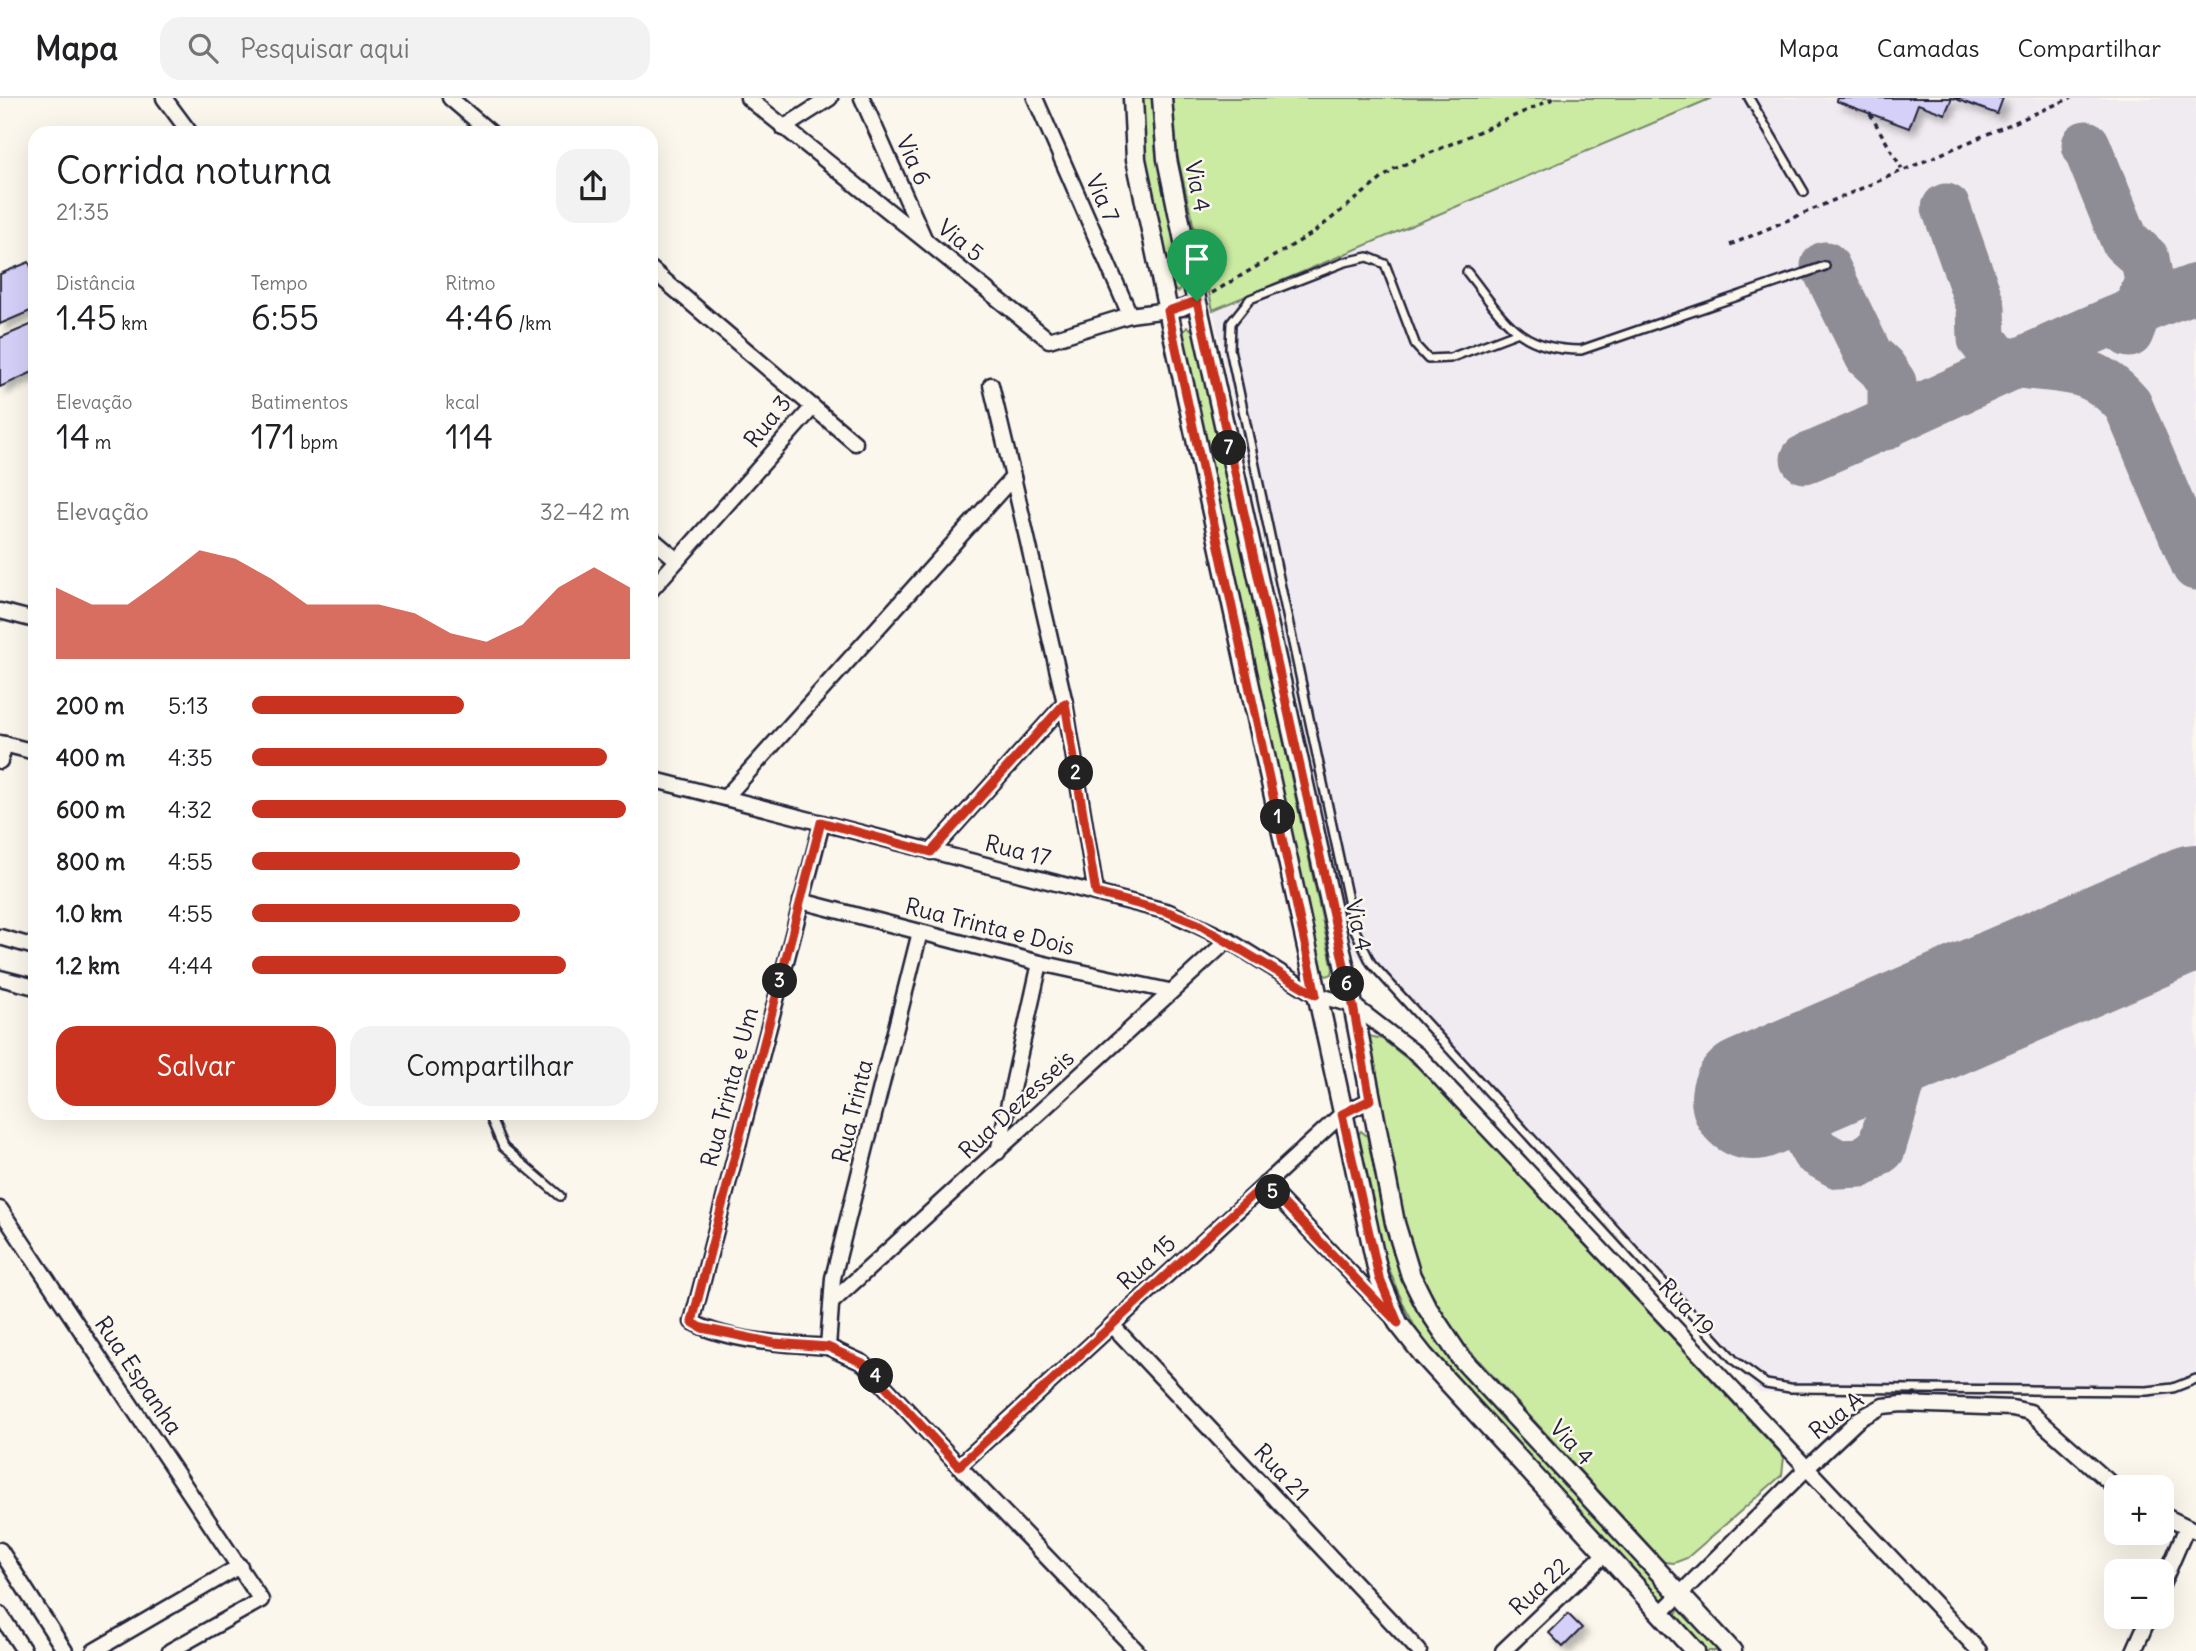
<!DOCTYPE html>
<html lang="pt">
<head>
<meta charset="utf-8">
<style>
  body { margin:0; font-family:Delius,sans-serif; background:#f2f2f2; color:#202124; height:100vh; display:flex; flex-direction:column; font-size:26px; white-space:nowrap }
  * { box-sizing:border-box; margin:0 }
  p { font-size:23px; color:#757577 }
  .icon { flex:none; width:38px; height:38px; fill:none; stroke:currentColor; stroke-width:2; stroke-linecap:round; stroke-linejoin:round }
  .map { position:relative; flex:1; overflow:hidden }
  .sheet { position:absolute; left:28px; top:28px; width:630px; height:994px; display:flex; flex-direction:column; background:#fff; border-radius:21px; box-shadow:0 7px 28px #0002 }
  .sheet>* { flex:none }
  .tools { position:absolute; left:2104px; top:1377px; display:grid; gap:14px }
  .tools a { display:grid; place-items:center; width:70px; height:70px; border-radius:14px; background:#fff; box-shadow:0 7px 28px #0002; font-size:35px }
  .pin { position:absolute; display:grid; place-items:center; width:60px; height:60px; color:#fff; margin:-72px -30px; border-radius:50% 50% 50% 0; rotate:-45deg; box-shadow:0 0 7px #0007 }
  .pin .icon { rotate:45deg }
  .km { position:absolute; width:35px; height:35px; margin:-18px; border-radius:50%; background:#222; color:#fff; font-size:19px; line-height:35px; text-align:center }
  .round { display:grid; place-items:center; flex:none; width:74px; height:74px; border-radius:21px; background:#f2f2f2 }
  .headline { display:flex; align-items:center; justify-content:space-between; height:119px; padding:0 28px }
  h1 { font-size:38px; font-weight:600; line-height:52px }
  .stats { display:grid; grid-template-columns:repeat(3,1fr); gap:10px; height:119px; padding:7px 28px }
  .stats div { display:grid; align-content:center }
  .stats b { font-size:35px; font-weight:600 }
  .stats small { font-size:19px; font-weight:400 }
  .stats p { font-size:19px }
  .chart { height:196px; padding:14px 28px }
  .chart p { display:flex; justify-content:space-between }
  .chart svg { width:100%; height:126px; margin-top:7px; fill:#c8321e; opacity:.7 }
  .button { display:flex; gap:14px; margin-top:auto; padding:14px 28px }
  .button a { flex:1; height:80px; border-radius:21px; background:#c8321e; color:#fff; font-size:28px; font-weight:600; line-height:80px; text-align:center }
  .button a+a { background:#f2f2f2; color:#202124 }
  ul { padding:0 28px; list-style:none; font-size:23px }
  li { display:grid; grid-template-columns:112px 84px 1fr; align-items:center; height:52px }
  li i { height:18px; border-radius:9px; background:#c8321e }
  header { display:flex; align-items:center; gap:42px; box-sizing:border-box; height:98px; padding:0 35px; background:#fff; border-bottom:2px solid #e0e0e0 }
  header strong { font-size:33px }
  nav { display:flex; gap:38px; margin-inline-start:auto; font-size:24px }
  .search { width:490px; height:63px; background:#f2f2f2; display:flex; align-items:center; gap:18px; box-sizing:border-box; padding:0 24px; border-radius:21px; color:#757577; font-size:26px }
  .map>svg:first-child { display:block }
  .built { fill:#f0ebf0 }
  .green { fill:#cbeaa2; stroke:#76866e; stroke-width:2 }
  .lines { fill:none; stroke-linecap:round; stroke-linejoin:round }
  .taxiway { stroke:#8e8c94; stroke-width:49 }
  .runway { stroke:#8e8c94; stroke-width:124 }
  .building { fill:#d5d0f8; stroke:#22223b; stroke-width:2; filter:url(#shadow) }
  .service-casing { stroke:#22223b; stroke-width:12 }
  .minor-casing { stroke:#22223b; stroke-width:19 }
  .tertiary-casing { stroke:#22223b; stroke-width:23 }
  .path { stroke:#22223b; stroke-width:3.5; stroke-dasharray:5 5; stroke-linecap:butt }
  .service { stroke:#fbf7ec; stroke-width:7 }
  .minor { stroke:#fbf7ec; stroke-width:14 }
  .tertiary { stroke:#fbf7ec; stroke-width:18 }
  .route-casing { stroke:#fff; stroke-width:14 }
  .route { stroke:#c8321e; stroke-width:9 }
  .labels { text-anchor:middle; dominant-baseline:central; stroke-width:5; stroke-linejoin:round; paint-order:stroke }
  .street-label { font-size:23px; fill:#22223b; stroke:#fbf7ec }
</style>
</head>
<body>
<header>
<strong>Mapa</strong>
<div class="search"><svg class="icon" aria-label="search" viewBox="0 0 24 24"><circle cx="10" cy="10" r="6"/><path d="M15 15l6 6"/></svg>Pesquisar aqui</div>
<nav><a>Mapa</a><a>Camadas</a><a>Compartilhar</a></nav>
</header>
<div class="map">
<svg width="2196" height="1553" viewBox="0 0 2196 1553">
  <defs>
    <filter id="shadow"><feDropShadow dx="6" dy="6" stdDeviation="3.5" flood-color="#0004"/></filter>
  </defs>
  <rect width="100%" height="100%" fill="#fbf7ec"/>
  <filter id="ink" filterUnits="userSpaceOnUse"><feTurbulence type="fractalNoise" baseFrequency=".0143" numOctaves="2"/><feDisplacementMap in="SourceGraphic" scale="14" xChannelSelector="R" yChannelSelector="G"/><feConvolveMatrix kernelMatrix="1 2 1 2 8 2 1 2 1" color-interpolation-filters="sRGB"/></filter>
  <g filter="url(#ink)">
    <polygon class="built" points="1712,0 2196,0 2196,1288 2165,1301 2004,1296 1760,1295 1487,1003 1354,855 1213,212"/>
    <g class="green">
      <polygon points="1141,0 1152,0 1156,55 1184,187 1178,194 1173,191 1146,61"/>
      <polygon points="1172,0 1712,0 1213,212 1177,56"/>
      <polygon points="1187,229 1194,233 1333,871 1332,876 1327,878 1320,874 1182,236"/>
      <polygon points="1365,937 1382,941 1419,970 1784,1359 1782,1377 1687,1460 1674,1465 1664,1464 1459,1241 1420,1177 1408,1142"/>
      <path d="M1361,1033L1367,1038C1380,1094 1387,1155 1413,1206C1425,1228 1442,1248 1458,1268L1666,1492V1501H1658L1428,1250C1384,1185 1374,1116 1356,1040Z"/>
      <polygon points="1680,1510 1724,1553 1706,1553 1674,1519"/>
    </g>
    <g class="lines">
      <g class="taxiway">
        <polyline points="2086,47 2125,143 2145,161 2149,183 2129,235"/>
        <path d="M1946,110L1981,209L1982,241L1994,257L2002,262C2056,276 2087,259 2128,307L2196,468"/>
        <polyline points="1825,168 1869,258 1882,270 1892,285 1892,312 1885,328"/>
        <path d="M1805,361C1936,306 2063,239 2196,190"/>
        <polyline points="1780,989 1815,1053 1838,1066 1861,1065 1881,1051 1905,971 1950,915"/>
      </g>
      <polyline class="runway" points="1753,1000 2196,808"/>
    </g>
    <g class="building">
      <polygon points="1837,0 1952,0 1945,16 1918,6 1909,30 1836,3"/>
      <polygon points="1953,0 2003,0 1997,16"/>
      <polygon points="29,164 35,179 35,211 0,226 0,176"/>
      <polygon points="35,225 35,273 0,289 0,240"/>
      <polygon points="1568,1516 1582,1530 1563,1549 1549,1535"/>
    </g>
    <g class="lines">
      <defs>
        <g id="service">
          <polyline points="1749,0 1804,94"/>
          <path d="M1467,174C1503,219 1516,252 1581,252L1825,168"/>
          <polyline points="1516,235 1450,260 1428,261 1416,248 1385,166 1368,159 1345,164 1250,201 1231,225 1230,251 1354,830 1371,865 1735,1263 1766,1286 1790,1290 2147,1293 2173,1290 2196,1281"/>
          <polyline points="491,1015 490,1019 503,1049 560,1098"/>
        </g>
        <g id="minor">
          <polyline points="164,0 190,35"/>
          <polyline points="450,0 491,35"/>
          <polyline points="748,0 1049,242 1130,217 1182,210 1197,203"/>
          <polyline points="862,0 924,140"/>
          <polyline points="1035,0 1130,217"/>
          <polyline points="783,30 830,0"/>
          <polyline points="651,171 813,309 651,492"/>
          <polyline points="991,287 1013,379"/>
          <polyline points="813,309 855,345"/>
          <polyline points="651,440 677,462"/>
          <polyline points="0,513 35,522"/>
          <polyline points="0,645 35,654"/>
          <polyline points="0,663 5,646"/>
          <polyline points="651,681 1169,814 1228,842 1316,897 1353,907 1419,958 1979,1553"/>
          <polyline points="725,700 1013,379 1065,605 1096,795"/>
          <path d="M822,725L692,1224C728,1244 787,1246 828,1249"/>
          <polyline points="931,754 1065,605"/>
          <polyline points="801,803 1040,865 1169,893"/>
          <polyline points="920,834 833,1180 828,1249 863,1265 959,1368"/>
          <polyline points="0,839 35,849"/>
          <polyline points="0,880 35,889"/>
          <polyline points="998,1054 1040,865"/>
          <polyline points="1265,1086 1393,1219"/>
          <polyline points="0,1111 261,1502 170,1553"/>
          <polyline points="833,1203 1228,842"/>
          <polyline points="1112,1227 1419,1553"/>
          <polyline points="2161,1416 2196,1433"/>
          <polyline points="0,1452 65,1553"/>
          <polyline points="2161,1489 2187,1429"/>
          <polyline points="0,1516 24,1553"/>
          <polyline points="1660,1516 1807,1370 1859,1321 1883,1308 1902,1306 2012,1310 2030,1314 2116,1390"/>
          <polyline points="94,1553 240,1468"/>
          <polyline points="1137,1553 959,1368 1342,1016 1370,1002"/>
          <polyline points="1503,1553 1605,1456"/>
          <polyline points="2134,1553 2149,1519"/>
        </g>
        <g id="tertiary">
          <polyline points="1133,0 1136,61 1168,213 1379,1179 1398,1225 1424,1258 1695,1553"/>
          <polyline points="1162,0 1167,61 1194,191 1353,907 1395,1125 1411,1178 1426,1208 1460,1259 1732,1553"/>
        </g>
      </defs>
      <use href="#service" class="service-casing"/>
      <use href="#minor" class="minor-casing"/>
      <use href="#tertiary" class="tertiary-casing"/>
      <g class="path">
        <polyline points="1870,16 1902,71"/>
        <polyline points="1730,147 2071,0"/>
        <polyline points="1212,195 1313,135 1394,71 1555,0"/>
      </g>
      <use href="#service" class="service"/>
      <use href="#minor" class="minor"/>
      <use href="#tertiary" class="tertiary"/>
    </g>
  </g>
  <g class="lines" filter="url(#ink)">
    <defs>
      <polygon id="route" points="1197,203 1353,907 1370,1002 1342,1016 1379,1179 1398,1225 1265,1086 959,1368 863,1265 828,1249 774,1245 702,1230 692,1224 821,724 931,754 1065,605 1096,795 1168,814 1198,826 1316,897 1168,213"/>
    </defs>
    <use href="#route" class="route-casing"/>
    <use href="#route" class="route"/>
  </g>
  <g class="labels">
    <g class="street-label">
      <text transform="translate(914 62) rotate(66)">Via 6</text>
      <text transform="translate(1198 88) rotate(79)">Via 4</text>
      <text transform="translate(1103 100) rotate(66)">Via 7</text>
      <text transform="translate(961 142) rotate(39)">Via 5</text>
      <text transform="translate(767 323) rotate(-51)">Rua 3</text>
      <text transform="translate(1018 752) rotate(14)">Rua 17</text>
      <text transform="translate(1359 827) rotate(78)">Via 4</text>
      <text transform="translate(990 828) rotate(14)">Rua Trinta e Dois</text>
      <text transform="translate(729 989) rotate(-75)">Rua Trinta e Um</text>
      <text transform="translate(1016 1006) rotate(-43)">Rua Dezesseis</text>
      <text transform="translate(852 1013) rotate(-76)">Rua Trinta</text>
      <text transform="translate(1146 1164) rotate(-42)">Rua 15</text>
      <text transform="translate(1687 1209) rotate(47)">Rua 19</text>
      <text transform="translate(139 1277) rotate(56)">Rua Espanha</text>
      <text transform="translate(1836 1317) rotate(-38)">Rua A</text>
      <text transform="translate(1572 1344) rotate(47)">Via 4</text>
      <text transform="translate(1282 1374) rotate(47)">Rua 21</text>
      <text transform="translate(1539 1488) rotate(-43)">Rua 22</text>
    </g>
  </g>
</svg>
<div class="tools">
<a>+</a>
<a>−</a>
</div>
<div class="pin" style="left:1197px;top:203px;background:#1e9e55"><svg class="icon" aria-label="arrive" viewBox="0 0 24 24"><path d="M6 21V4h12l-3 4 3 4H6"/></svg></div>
<b class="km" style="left:1278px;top:719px">1</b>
<b class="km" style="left:1076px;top:675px">2</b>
<b class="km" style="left:780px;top:883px">3</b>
<b class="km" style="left:876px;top:1278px">4</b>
<b class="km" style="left:1273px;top:1094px">5</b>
<b class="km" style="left:1347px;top:886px">6</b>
<b class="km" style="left:1229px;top:350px">7</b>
<section class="sheet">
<div class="headline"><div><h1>Corrida noturna</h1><p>21:35</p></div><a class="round"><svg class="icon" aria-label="share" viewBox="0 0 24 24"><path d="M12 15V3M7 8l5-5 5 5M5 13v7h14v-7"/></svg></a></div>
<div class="stats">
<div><p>Distância</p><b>1.45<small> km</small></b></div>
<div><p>Tempo</p><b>6:55</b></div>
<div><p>Ritmo</p><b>4:46<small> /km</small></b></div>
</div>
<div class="stats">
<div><p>Elevação</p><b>14<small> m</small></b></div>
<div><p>Batimentos</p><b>171<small> bpm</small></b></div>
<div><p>kcal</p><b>114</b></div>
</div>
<div class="chart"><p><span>Elevação</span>32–42 m</p>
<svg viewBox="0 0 160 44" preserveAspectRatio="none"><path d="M0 44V19L10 25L20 25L30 16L40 6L50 9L60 16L70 25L80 25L90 25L100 28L110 35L120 38L130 32L140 19L150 12L160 19V44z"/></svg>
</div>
<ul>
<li><b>200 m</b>5:13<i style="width:56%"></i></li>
<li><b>400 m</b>4:35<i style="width:94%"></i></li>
<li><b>600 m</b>4:32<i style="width:99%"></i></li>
<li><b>800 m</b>4:55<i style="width:71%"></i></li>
<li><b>1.0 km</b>4:55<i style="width:71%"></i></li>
<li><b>1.2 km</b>4:44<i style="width:83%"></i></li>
</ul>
<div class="button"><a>Salvar</a><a>Compartilhar</a></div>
</section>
</div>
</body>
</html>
